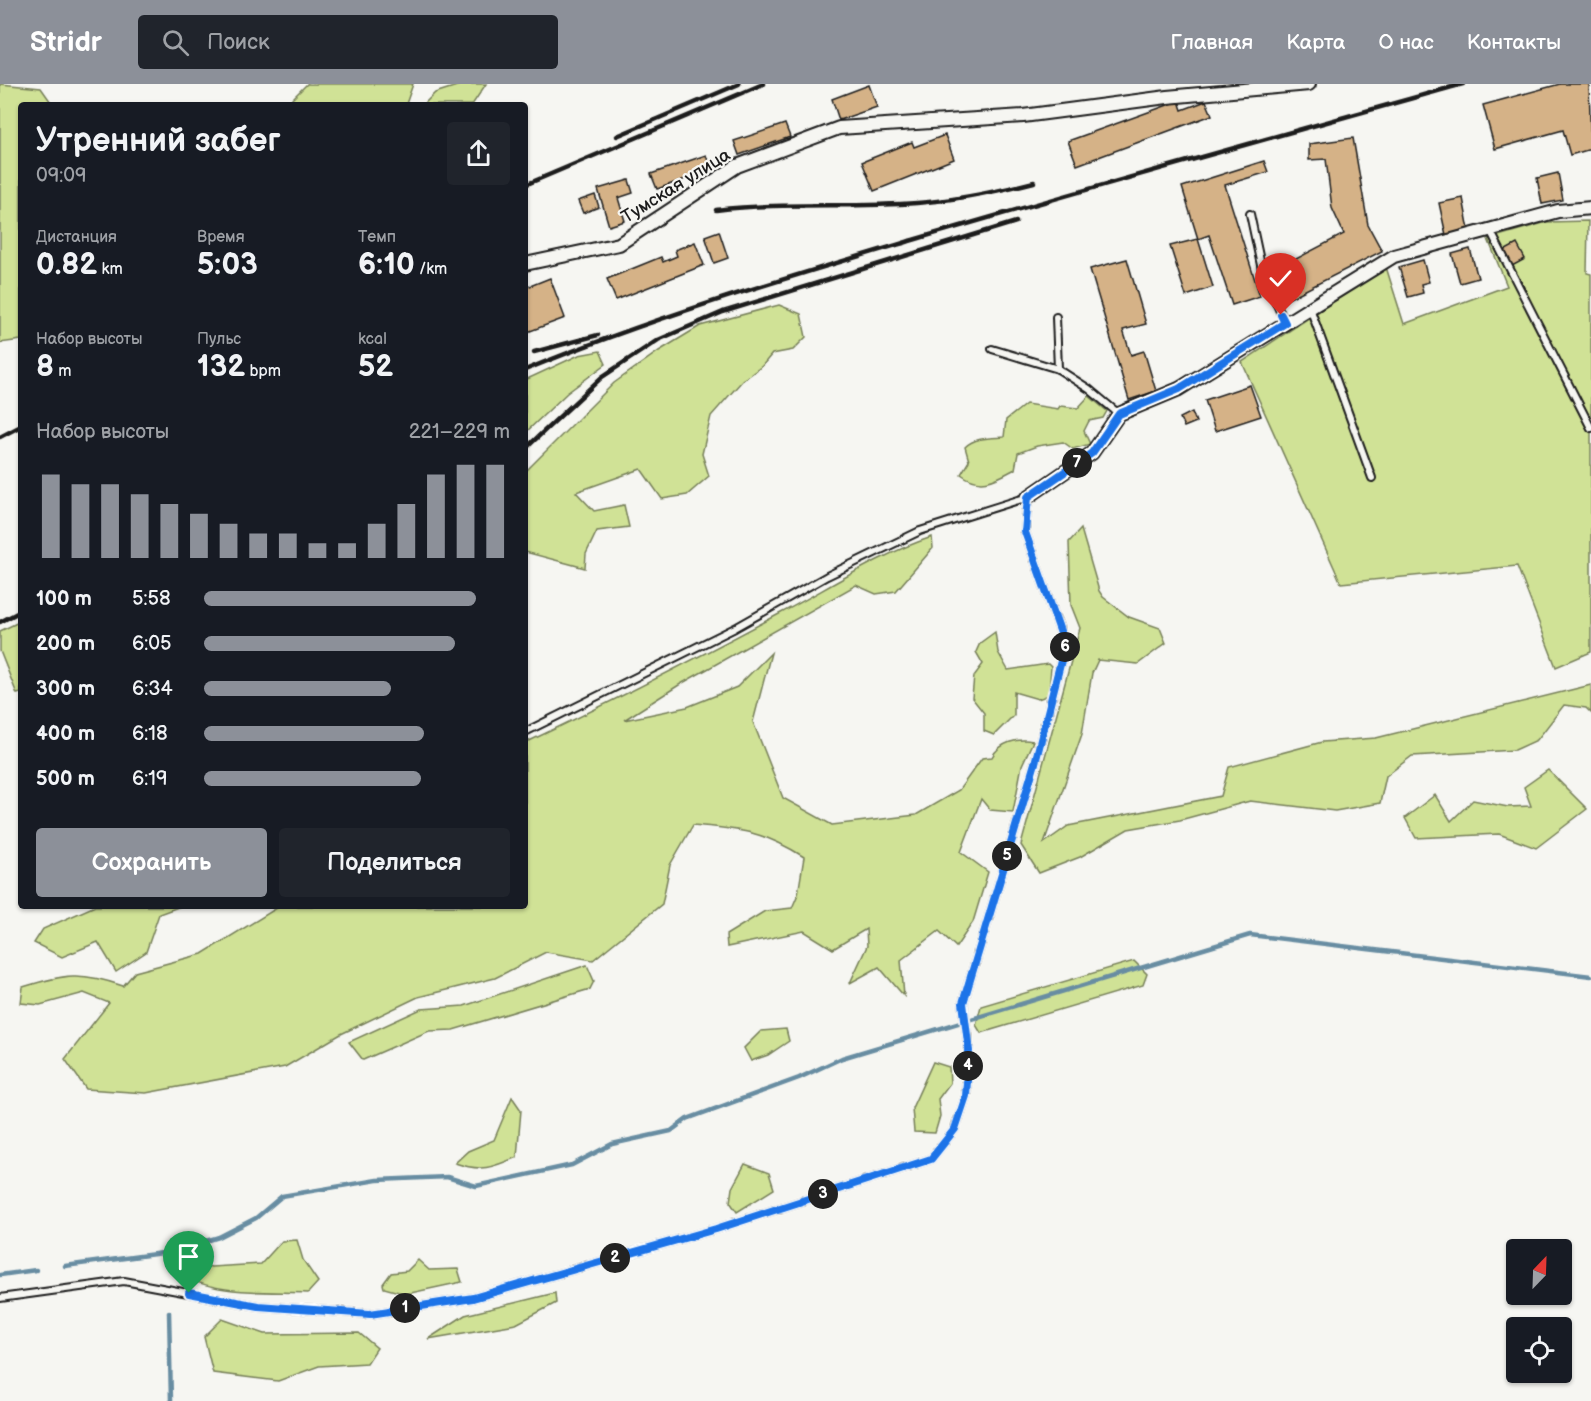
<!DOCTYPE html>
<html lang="ru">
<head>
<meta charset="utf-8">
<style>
  body { margin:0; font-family:"Balsamiq Sans",sans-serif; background:#20242c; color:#f1f3f6; height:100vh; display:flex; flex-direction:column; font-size:22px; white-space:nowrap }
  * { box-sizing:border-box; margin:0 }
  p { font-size:20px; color:#9ea1a6 }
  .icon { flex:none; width:33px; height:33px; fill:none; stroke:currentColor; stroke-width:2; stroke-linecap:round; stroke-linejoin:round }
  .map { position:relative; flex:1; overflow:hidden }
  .details { position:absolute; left:18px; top:18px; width:510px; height:807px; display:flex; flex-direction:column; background:#171b24; border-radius:6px; box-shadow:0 2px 4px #0004 }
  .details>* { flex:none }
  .needle { width:39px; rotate:23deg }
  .buttons { position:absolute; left:1506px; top:1155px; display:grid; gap:12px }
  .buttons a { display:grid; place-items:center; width:66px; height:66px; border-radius:6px; background:#171b24; box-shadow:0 2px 4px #0004; font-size:30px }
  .pin { position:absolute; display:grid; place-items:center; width:51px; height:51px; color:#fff; margin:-62px -26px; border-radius:50% 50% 50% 0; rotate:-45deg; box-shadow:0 0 6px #0007 }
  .pin .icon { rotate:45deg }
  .km { position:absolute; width:30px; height:30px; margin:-15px; border-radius:50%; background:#222; color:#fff; font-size:16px; line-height:30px; text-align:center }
  .round { display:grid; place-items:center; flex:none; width:63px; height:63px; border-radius:6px; background:#20242c }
  .summary { display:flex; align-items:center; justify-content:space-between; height:102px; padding:0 18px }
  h1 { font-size:33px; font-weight:700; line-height:45px }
  .stats { display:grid; grid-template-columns:repeat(3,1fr); gap:9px; height:102px; padding:6px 18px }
  .stats div { display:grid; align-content:center }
  .stats b { font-size:30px; font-weight:700 }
  .stats small { font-size:16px; font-weight:400 }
  .stats p { font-size:16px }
  .chart { height:168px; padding:12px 18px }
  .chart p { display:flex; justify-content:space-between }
  .chart svg { width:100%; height:108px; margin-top:6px; stroke:#8c9099; stroke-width:6 }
  .button { display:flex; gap:12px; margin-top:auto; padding:12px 18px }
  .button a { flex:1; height:69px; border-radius:6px; background:#8c9099; color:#fff; font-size:24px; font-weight:700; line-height:69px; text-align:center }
  .button a+a { background:#20242c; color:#f1f3f6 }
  ul { padding:0 18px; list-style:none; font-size:20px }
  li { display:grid; grid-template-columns:96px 72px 1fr; align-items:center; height:45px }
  li i { height:15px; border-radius:8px; background:#8c9099 }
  header { display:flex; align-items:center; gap:36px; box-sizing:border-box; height:84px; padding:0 30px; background:#8c9099; color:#fff }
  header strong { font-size:28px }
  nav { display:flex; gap:33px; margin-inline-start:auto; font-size:21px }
  .search { width:420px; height:54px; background:#20242c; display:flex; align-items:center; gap:15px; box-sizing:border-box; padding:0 21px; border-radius:6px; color:#9ea1a6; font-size:22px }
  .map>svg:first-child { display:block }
  .green { fill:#d0e296; stroke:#767f59; stroke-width:1.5 }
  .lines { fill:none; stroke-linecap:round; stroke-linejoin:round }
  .stream { stroke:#688da2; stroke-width:4.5 }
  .building { fill:#d5b287; stroke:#1c1c1c; stroke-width:1.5 }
  .service-casing { stroke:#1c1c1c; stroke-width:10 }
  .minor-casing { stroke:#1c1c1c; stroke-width:16 }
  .service { stroke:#f6f6f2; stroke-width:6 }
  .minor { stroke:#f6f6f2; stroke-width:12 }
  .rail { stroke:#1c1c1c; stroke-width:4.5 }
  .route-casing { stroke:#fff; stroke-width:12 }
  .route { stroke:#1a73e8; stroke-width:8 }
  .labels { text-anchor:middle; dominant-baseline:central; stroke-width:4.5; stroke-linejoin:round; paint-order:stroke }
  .street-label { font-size:18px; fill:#1c1c1c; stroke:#f6f6f2 }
</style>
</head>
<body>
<header>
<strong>Stridr</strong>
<div class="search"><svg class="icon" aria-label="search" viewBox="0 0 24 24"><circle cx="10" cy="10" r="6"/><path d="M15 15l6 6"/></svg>Поиск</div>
<nav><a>Главная</a><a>Карта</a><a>О нас</a><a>Контакты</a></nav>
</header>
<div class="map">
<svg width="1591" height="1317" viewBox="0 0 1591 1317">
  <rect width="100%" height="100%" fill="#f6f6f2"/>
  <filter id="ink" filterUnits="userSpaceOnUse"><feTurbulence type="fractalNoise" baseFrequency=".0167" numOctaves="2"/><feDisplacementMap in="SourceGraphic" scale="12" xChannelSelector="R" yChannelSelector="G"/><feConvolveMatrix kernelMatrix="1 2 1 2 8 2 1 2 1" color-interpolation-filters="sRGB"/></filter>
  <g filter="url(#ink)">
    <g class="green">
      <polygon points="0,0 41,4 53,21 21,21 21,256 0,259"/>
      <polygon points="307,0 413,0 406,20 402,21 286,21"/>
      <polygon points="463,0 486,0 472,21 423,21 435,9"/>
      <polygon points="1588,137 1587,189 1591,190 1591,568 1556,583 1517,482 1341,499 1242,278 1386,183 1404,240 1507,202 1488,155 1547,138"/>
      <polygon points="779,221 801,230 806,253 793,266 772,270 762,282 742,297 711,332 702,370 709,392 687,411 662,415 641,385 576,408 594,427 624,421 629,443 597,447 586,470 585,484 525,468 525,388 614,299 659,267 700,242"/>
      <polygon points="600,267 606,280 567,309 525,349 525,296 579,271"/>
      <path d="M1089,312L1107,327L1103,334L1089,337L1084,347L1090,360L1073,365L1063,358L1037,362L1018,369L1015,385C995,396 981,405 961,390L969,377L965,363C975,353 992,354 1004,353L1006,336L1026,320L1058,325L1060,322L1078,324Z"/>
      <polygon points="1081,445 1099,507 1103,513 1129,533 1160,544 1166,559 1138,580 1098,576 1092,589 1082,650 1044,759 1068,742 1221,712 1229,683 1322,658 1376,654 1591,601 1591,629 1586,624 1564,621 1537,656 1515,666 1412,672 1386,692 1380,719 1335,727 1250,717 1180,736 1128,745 1080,773 1039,789 1021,761 1080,544 1071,521 1069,458"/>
      <path d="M932,453L933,464L896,507L876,510L856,501L679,601L624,636L687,623L737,603L771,569L753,638L783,714L832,741L916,731L959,706L982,674L992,673C1000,658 1017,654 1033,657L1022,681L1013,728L990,726L981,715L961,768L988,788L973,838L956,863L939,847L901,876L904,912L879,883L850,899L867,862L866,845L833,865L804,847L727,863L726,851L765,827L792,824L798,810L804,773C763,747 740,745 693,741L670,781L662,820L593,876L546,868L495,894L418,913L341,950L285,983L146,1009L86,1005L65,975L109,919L84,909L40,921L21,919L23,903C66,890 80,887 123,902L135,888L202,870L280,822H525V659C612,618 697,574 781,529C830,503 880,470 932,453Z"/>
      <polygon points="21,537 21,609 17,610 0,567 0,547"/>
      <polygon points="995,548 998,568 1008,586 1048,580 1051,583 1049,611 1038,615 1014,608 1014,631 994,651 984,647 984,629 972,614 974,592 983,580 976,568 980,559"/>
      <polygon points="1548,686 1587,725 1536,764 1499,750 1416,754 1405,734 1435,711 1451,737 1473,716 1508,723 1531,722 1524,703"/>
      <polygon points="95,822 181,822 159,830 146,868 116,888 98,858 62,873 34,859 43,845"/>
      <polygon points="1134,877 1147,890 1143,901 981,949 976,941 981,922"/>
      <polygon points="587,881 594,897 590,905 453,946 429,947 363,976 349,958 421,925 464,922"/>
      <polygon points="786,945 789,957 768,971 751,977 744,964 761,947"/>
      <polygon points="933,978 949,983 950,999 938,1015 940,1032 935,1049 914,1048 912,1024"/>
      <path d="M512,1013L521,1026L517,1073C492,1084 481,1088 455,1079L468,1067L494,1056Z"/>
      <polygon points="745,1080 769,1089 774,1105 737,1128 730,1118 732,1104"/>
      <path d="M297,1156L303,1176L318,1198L308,1209C266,1207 210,1212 176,1187L184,1177L211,1183L261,1180L282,1157Z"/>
      <polygon points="418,1176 429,1186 458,1185 462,1198 406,1210 384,1204 383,1200 391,1189 407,1187"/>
      <polygon points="555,1209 556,1219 516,1240 428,1255 465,1231"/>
      <polygon points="222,1235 265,1250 359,1249 377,1264 367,1279 319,1282 278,1297 213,1289 204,1253"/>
    </g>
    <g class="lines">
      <g class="stream">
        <polyline points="65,1182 170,1168 219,1153 256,1134 282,1112 377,1096 447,1093 476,1102 572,1081 612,1060 671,1047 687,1035 799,994 842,974 1250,851 1591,892"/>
        <polyline points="0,1191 36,1186"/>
        <polyline points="169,1228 171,1317"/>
      </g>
    </g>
    <g class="building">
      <polygon points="1560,0 1589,0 1591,65 1570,71 1563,46 1495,65 1483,21"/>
      <polygon points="869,1 877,23 839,36 832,15"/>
      <polygon points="1179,17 1182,26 1206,17 1212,31 1077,81 1068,57"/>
      <polygon points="785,40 790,53 739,71 734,57"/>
      <polygon points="945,51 954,75 874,107 862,78 912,58 914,63"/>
      <polygon points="1353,54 1368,141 1382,167 1284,217 1269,189 1344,150 1332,124 1326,75 1309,76 1309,60"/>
      <polygon points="706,71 711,86 657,105 651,90"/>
      <polygon points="1264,77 1268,88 1225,101 1260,212 1232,221 1209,151 1198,155 1182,103"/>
      <polygon points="1558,89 1563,116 1542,120 1537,94"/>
      <polygon points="629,96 633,109 618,114 625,137 609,142 598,105"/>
      <polygon points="595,111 599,123 583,129 578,117"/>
      <polygon points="1463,114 1469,146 1446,151 1439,119"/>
      <polygon points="719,147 728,174 714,179 705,152"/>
      <polygon points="1198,155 1213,203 1186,212 1170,162"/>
      <polygon points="695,158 704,181 616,216 607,195 661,173 663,178 677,172 675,166"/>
      <polygon points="1517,160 1525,175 1512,182 1504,167"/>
      <polygon points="1470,165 1478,194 1460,199 1452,170"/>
      <polygon points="1127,175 1146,240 1123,246 1131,271 1144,267 1156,307 1129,316 1090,185"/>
      <polygon points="1423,176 1429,198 1421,200 1423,209 1408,213 1399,183"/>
      <polygon points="550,194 565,234 525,249 525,204"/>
      <polygon points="1250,301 1261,332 1215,347 1205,316"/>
      <polygon points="1192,328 1196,338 1184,343 1180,334"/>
    </g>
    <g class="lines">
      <defs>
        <g id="service">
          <polyline points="1250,130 1262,186 1285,239"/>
          <polyline points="1490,146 1591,344"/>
          <polyline points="1310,224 1372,394"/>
          <polyline points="1056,233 1058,285 1089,305 1119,330"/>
          <polyline points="992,265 1058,285"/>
          <polyline points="0,1214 124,1197 258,1222 370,1230 473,1214 716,1145 931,1075 955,1045 966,1012 969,967 963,919 1035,679 1065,561 1025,448 1028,413 920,447 827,492 735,544 525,648"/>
        </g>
        <g id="minor">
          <polyline points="525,180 619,160 737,82 839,44 1023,32 1167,13 1309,0"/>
          <polyline points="1028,413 1092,369 1119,330 1179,305 1394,172 1558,127 1591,124"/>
        </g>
      </defs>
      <use href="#service" class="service-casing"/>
      <use href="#minor" class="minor-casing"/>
      <use href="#service" class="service"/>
      <use href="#minor" class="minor"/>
      <g class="rail">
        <polyline points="617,52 739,0"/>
        <polyline points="525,101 763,0"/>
        <path d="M716,126C783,118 850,124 917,119C957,116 995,108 1034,98"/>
        <polyline points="534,268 598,251"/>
        <path d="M525,286C651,234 783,195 913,156C1096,102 1280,51 1463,0"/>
        <polyline points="0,353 21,342"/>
        <polyline points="525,365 602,293 658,256 723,228 1016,138"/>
        <polyline points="0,538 21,527"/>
      </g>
    </g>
  </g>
  <g class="lines" filter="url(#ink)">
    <defs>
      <polyline id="route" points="189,1209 258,1222 370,1230 473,1214 716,1145 931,1075 955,1045 966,1012 969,967 963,919 1035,679 1065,561 1025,448 1028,413 1092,369 1119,330 1179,305 1285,239 1281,231"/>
    </defs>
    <use href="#route" class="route-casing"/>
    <use href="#route" class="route"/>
  </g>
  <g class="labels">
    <g class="street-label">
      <text transform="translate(676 102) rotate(-32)">Тумская улица</text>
    </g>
  </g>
</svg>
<div class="buttons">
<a><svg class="needle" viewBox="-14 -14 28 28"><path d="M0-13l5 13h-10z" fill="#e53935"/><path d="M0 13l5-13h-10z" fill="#9ea1a6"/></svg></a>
<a><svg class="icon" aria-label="locate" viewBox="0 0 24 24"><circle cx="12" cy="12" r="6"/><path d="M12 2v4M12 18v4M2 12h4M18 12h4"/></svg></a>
</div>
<div class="pin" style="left:189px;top:1209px;background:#1e9e55"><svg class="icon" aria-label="arrive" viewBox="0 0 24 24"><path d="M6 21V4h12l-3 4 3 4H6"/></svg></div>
<div class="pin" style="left:1281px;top:231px;background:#d93025"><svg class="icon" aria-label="check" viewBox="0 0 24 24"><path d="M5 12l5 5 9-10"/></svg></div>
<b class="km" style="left:405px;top:1224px">1</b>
<b class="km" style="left:615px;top:1174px">2</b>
<b class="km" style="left:823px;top:1110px">3</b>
<b class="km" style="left:968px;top:982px">4</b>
<b class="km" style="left:1007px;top:772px">5</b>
<b class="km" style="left:1065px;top:563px">6</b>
<b class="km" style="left:1077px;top:379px">7</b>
<section class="details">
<div class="summary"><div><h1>Утренний забег</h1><p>09:09</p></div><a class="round"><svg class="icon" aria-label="share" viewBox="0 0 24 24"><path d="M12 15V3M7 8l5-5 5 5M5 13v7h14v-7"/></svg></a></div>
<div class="stats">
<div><p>Дистанция</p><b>0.82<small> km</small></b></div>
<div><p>Время</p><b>5:03</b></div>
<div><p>Темп</p><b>6:10<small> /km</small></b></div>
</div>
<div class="stats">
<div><p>Набор высоты</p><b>8<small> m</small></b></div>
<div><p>Пульс</p><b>132<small> bpm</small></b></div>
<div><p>kcal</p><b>52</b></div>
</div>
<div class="chart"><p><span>Набор высоты</span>221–229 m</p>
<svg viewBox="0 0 160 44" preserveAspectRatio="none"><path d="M5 44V10M15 44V14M25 44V14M35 44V18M45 44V22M55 44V26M65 44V30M75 44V34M85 44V34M95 44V38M105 44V38M115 44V30M125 44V22M135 44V10M145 44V6M155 44V6"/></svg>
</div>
<ul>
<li><b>100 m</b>5:58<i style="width:89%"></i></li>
<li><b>200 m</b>6:05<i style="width:82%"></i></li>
<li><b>300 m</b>6:34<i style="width:61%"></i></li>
<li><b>400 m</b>6:18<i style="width:72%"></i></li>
<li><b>500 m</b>6:19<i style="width:71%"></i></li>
</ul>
<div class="button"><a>Сохранить</a><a>Поделиться</a></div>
</section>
</div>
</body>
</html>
